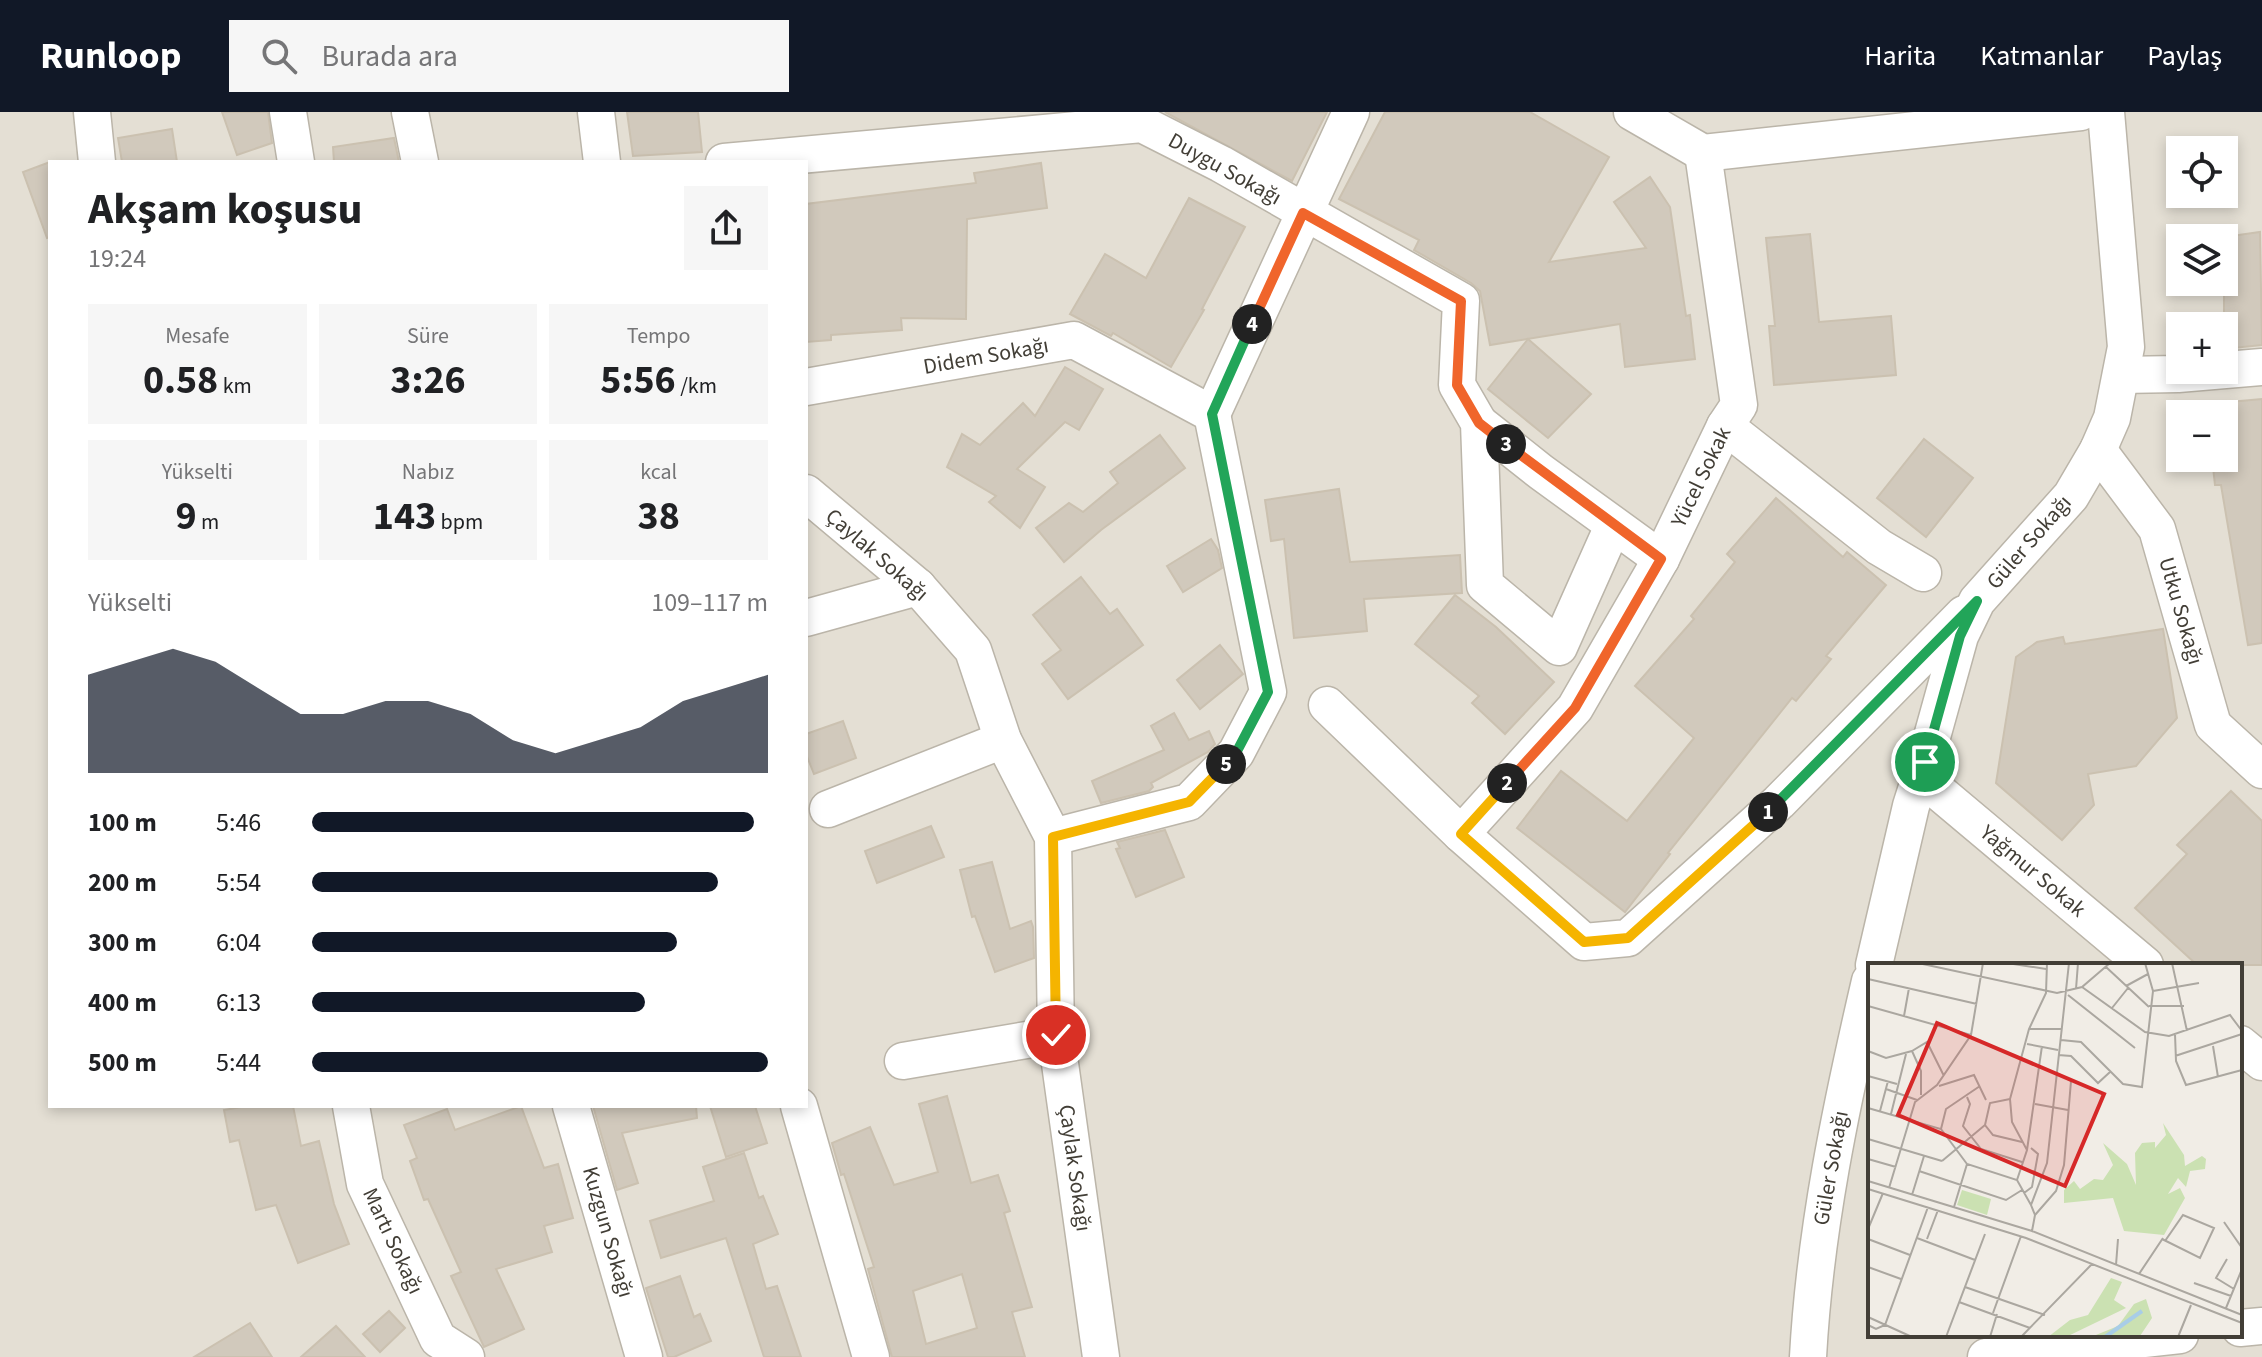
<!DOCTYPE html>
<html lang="tr">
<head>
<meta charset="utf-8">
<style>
  body { margin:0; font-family:"Source Sans 3",sans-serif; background:#f6f6f6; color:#202124; height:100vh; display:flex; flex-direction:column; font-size:30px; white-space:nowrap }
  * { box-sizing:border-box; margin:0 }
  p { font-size:26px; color:#757577 }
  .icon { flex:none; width:44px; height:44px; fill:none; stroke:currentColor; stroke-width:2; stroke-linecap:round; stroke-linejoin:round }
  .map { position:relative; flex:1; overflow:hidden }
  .sheet { position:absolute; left:48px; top:48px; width:760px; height:948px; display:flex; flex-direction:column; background:#fff; border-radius:0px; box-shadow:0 4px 12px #0003 }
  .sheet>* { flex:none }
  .tools { position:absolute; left:2166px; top:24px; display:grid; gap:16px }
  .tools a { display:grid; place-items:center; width:72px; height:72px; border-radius:0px; background:#fff; box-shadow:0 4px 12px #0003; font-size:40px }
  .pin { position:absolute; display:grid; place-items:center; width:68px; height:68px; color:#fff; margin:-34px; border:4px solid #fff; border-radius:50%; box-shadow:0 2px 8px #0007 }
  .km { position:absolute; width:40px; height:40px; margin:-20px; border-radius:50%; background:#222; color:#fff; font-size:22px; line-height:40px; text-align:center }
  .round { display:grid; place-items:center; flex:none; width:84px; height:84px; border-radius:0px; background:#f6f6f6 }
  .summary { display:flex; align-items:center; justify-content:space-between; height:136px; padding:0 40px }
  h1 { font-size:44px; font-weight:700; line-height:60px }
  .metrics { display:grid; grid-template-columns:repeat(3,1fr); gap:12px; height:136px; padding:8px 40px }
  .metrics div { display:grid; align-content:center; border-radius:0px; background:#f6f6f6; text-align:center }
  .metrics b { font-size:40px; font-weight:700 }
  .metrics small { font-size:22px; font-weight:400 }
  .metrics p { font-size:22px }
  .chart { height:224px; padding:16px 40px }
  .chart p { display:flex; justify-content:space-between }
  .chart svg { width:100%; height:144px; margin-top:8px; fill:#111827; opacity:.7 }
  ul { padding:0 40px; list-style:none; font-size:26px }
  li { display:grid; grid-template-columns:128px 96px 1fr; align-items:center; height:60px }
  li i { height:20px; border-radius:10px; background:#111827 }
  header { display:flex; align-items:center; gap:48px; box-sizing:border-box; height:112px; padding:0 40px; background:#111827; color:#fff }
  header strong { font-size:38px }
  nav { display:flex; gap:44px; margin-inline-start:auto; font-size:28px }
  .search { width:560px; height:72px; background:#f6f6f6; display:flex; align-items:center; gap:20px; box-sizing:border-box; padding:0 28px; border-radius:0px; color:#757577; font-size:30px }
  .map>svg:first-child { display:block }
  .residential { fill:#e4dfd4; fill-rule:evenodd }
  .building { fill:#d1c9bc; stroke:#cbc1b0; stroke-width:2; fill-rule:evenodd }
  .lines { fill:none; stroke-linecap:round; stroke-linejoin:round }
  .minor-casing { stroke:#bbb5a9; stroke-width:39 }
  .minor { stroke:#fff; stroke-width:36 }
  .split-1-casing { stroke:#fff; stroke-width:16 }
  .split-2-casing { stroke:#fff; stroke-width:16 }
  .split-3-casing { stroke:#fff; stroke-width:16 }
  .split-4-casing { stroke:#fff; stroke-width:16 }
  .split-5-casing { stroke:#fff; stroke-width:16 }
  .split-6-casing { stroke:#fff; stroke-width:16 }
  .split-1 { stroke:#22a559; stroke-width:10 }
  .split-2 { stroke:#f5b400; stroke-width:10 }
  .split-3 { stroke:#f0652b; stroke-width:10 }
  .split-4 { stroke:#f0652b; stroke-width:10 }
  .split-5 { stroke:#22a559; stroke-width:10 }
  .split-6 { stroke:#f5b400; stroke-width:10 }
  .labels { text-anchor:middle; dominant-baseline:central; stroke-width:7; stroke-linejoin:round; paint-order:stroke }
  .street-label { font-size:22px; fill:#423e36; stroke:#fff }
  .inset-river { fill:none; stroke:#a8cde7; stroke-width:4 }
  .inset-road { fill:none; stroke:#aba7a0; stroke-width:2 }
  .view { fill:#d62828; fill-opacity:0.15; stroke:#d62828; stroke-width:4 }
  .inset-edge { fill:none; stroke:#423e36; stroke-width:4 }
</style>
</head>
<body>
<header>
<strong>Runloop</strong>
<div class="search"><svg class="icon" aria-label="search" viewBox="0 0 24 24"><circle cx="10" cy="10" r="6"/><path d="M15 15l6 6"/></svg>Burada ara</div>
<nav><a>Harita</a><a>Katmanlar</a><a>Paylaş</a></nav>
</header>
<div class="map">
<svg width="2262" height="1245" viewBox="0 0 2262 1245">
  <rect width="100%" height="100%" fill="#f1ede6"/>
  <path class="residential" d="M0,0H2262V1245H0ZM2180,38H2224V82H2180ZM50,50H806V994H50ZM2180,126H2224V170H2180ZM2180,214H2224V258H2180ZM2180,302H2224V346H2180ZM1870,853H2240V1223H1870Z"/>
  <g class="building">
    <polygon points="222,0 268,0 272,31 237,43"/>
    <polygon points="627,0 698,0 702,40 633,44"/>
    <polygon points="1165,0 1327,0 1292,69"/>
    <polygon points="1385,0 1530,0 1609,45 1549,150 1646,136 1614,90 1650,65 1670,95 1686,204 1690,203 1695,247 1625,255 1620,212 1490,233 1480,179 1471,171 1414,138 1419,128 1339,87"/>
    <polygon points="172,17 177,50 122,50 118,26"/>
    <polygon points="394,26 399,50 334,50 333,35"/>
    <polygon points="50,50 50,125 47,126 23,60"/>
    <polygon points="1041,51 1047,96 967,107 966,207 901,206 902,218 831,223 831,228 806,230 806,92 976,71 974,61"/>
    <polygon points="1189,86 1245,115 1202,197 1204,198 1171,255 1113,221 1111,224 1070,202 1105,142 1146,166"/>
    <polygon points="2260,120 2262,233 2224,237 2224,125"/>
    <polygon points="1810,122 1819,210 1891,204 1896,263 1774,273 1769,214 1775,214 1766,126"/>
    <polygon points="1528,227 1591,282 1548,326 1488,277"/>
    <polygon points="1065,255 1103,277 1079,318 1065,310 1017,357 1045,375 1020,416 989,390 996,384 947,355 962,322 980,333 1023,291 1035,304"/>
    <polygon points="2262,287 2262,531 2248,533 2221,373 2215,373 2212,346 2224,346 2224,309 2232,308 2230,290"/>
    <polygon points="1160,323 1185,356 1101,418 1064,450 1036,416 1069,391 1083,400 1118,371 1110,360"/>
    <polygon points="1924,327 1973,366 1926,425 1877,386"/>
    <polygon points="1339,377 1350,450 1460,443 1462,481 1364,487 1367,519 1294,526 1284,427 1271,429 1265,388"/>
    <polygon points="1776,386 1843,445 1847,440 1886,473 1826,544 1831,547 1796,589 1792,586 1668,741 1670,742 1625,800 1517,716 1561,659 1627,709 1694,626 1635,574 1694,507 1691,504 1735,450 1727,442"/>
    <polygon points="1211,427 1218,438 1222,456 1183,480 1167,454"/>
    <polygon points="1081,465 1110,502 1117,497 1143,533 1068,587 1042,552 1061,538 1033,503"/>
    <polygon points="1455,483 1496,515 1554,570 1505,622 1472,591 1479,584 1415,532"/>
    <polygon points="2163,517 2177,606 2136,654 2088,662 2094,693 2062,728 1996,671 2016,545 2037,530 2063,525 2065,532"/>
    <polygon points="1220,533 1243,562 1200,597 1177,568"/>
    <polygon points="1174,601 1189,628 1209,619 1215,632 1208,640 1151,671 1153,675 1149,679 1101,691 1092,669 1164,638 1151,614"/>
    <polygon points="843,609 856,646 814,662 806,642 806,622"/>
    <polygon points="2231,679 2262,709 2262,853 2197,853 2135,796 2187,742 2177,733"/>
    <polygon points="931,714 944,745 877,771 865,739"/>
    <polygon points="1165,718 1184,765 1136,785 1116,737 1120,736 1117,730"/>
    <polygon points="992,750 1010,817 1031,809 1033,815 1034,846 995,860 975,804 972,805 960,758"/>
    <path d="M947,984L971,1071L998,1063L1010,1099L1004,1101L1032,1195L1012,1200L1025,1245H892L868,1157L874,1155L844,1062L841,1063L840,1059L832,1031L870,1015L894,1073L938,1060L919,992ZM962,1162L977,1216L926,1232L913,1179Z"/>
    <polygon points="247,994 293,994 301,1034 319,1029 334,1092 349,1132 298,1151 276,1093 256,1098 239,1028 230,1030 224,998"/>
    <polygon points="521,994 544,1056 558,1052 573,1106 544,1114 552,1140 496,1157 524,1217 484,1235 451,1164 461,1160 428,1087 424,1088 410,1049 417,1046 404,1013 447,997 455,1018"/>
    <polygon points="696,994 697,1006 622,1021 638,1071 617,1078 593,994"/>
    <polygon points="710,994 755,994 767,1031 726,1045"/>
    <polygon points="744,1041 759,1086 763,1084 778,1122 753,1132 766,1177 777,1174 801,1245 764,1245 726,1126 661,1146 650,1109 714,1089 703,1055"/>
    <polygon points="680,1164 694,1205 700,1202 711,1229 674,1245 668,1245 646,1176"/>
    <polygon points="389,1199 405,1216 380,1240 363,1222"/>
    <polygon points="250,1211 272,1245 194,1245"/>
    <polygon points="336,1214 365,1245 301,1245"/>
  </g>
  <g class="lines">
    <defs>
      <g id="minor">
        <polyline points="92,0 97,50"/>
        <polyline points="288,0 296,50"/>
        <polyline points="410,0 420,50"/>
        <polyline points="596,0 602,50"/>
        <polyline points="1632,0 1703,41 2081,0"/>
        <polyline points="724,50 1142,12 1221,52 1461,189 1457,273 1479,311 1485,473 1559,535 1613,414"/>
        <polyline points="2121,263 2178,262 2262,255"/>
        <polyline points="806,275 1074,228 1212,302 1268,580 1236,641 1189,690 1053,725"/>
        <polyline points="1212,302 1351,0"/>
        <polyline points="1479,311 1541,360 1661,447"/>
        <polyline points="1725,314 1879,435 1923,461"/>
        <polyline points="2098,338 2157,417 2213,613 2262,658"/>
        <polyline points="806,381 918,475 973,538 1003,628 1053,725 1056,923 1101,1245"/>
        <polyline points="806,506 918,475"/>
        <polyline points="1327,593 1461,722 1584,830 1628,826 1779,690 1964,502"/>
        <polyline points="1921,665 2145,853"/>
        <polyline points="828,697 1003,628"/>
        <polyline points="1461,722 1575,596 1661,447 1725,314 1739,293 1703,41"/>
        <polyline points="1874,853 1911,694 1925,650 1960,524 1977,489 2071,384 2098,338 2112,306 2126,235 2106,0"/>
        <polyline points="2240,932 2262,950"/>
        <polyline points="903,949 1056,923"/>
        <polyline points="351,994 365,1072 438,1227 466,1245"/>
        <polyline points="571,994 644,1245"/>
        <polyline points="799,994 871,1245"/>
        <polyline points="2240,1216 2262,1214"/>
        <path d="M1808,1245C1815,1117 1841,994 1870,869"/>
        <polyline points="1986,1245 2180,1223"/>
      </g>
    </defs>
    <use href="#minor" class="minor-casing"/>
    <use href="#minor" class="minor"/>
  </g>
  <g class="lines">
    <defs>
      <polyline id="split-1" points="1768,700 1977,489 1960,524 1925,650"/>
      <polyline id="split-2" points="1507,671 1461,722 1584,830 1628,826 1768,700"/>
      <polyline id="split-3" points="1506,332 1661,447 1575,596 1507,671"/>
      <polyline id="split-4" points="1252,212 1303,101 1461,189 1457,273 1479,311 1506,332"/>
      <polyline id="split-5" points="1226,652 1236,641 1268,580 1212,302 1252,212"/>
      <polyline id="split-6" points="1056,923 1053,725 1189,690 1226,652"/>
    </defs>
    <use href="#split-1" class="split-1-casing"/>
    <use href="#split-2" class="split-2-casing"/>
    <use href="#split-3" class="split-3-casing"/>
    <use href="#split-4" class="split-4-casing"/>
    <use href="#split-5" class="split-5-casing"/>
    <use href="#split-6" class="split-6-casing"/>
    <use href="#split-1" class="split-1"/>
    <use href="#split-2" class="split-2"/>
    <use href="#split-3" class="split-3"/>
    <use href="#split-4" class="split-4"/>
    <use href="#split-5" class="split-5"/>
    <use href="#split-6" class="split-6"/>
  </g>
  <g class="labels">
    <g class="street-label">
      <text transform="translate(1225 57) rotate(29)">Duygu Sokağı</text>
      <text transform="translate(986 244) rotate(-10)">Didem Sokağı</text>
      <text transform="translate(1701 365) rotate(-64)">Yücel Sokak</text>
      <text transform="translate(2029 430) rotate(-49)">Güler Sokağı</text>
      <text transform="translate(877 443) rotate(41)">Çaylak Sokağı</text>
      <text transform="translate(2181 499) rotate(74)">Utku Sokağı</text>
      <text transform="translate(2033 759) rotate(40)">Yağmur Sokak</text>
      <text transform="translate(1075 1056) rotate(82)">Çaylak Sokağı</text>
      <text transform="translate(1831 1056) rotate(-80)">Güler Sokağı</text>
      <text transform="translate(608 1120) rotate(74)">Kuzgun Sokağı</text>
      <text transform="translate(393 1129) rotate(65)">Martı Sokağı</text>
    </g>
  </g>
  <g transform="translate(1868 851)">
    <rect width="374" height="374" fill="#f1ede6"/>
    <path d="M295,160L316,192L317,203L334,193L338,196L337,206L322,208L318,224L310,215L300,231L312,225L317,235L296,272L256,268L245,235L196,240V227L206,218L212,226L226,216L235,217L245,202L235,180L259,201L268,222L267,190L274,180L287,179V185L298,172ZM94,227L123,236L119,252L89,242ZM243,315L254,319L246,337L258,345L198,374H180L202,357L220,352ZM278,336L284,355L272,373L223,374L250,363L266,341Z" fill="#cbe1b2"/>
    <path class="inset-river" d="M237,374L274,348"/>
    <path class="inset-road" d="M50,0L189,30L214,24L242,0M139,0L178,6M304,0L319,68M238,4L281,44M0,16L109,41M258,23L280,11M214,24L277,69L301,73L362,52L374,68M208,26L210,0M285,28L331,20M200,32L267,85M0,43L103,72M281,43H316M244,45L260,25M36,53L41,25M161,66H193M307,71L308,98L318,122L374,107M193,77L213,79L255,121L274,124L285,28L277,0M159,81L190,87M345,83L350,114M0,88L18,95L44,88L53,108V132M44,88L59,79L76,113M190,92L203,93L230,120L242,109M307,93L374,71M0,113L29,121M71,123L106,112L118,137M18,126L49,137M99,134L102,141L95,163L113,186L154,199M142,136L122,140L117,162L125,172L154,179M167,141L200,147M0,145L73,166L99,201L149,217L163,242M12,148L20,118M23,151L38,91M73,166L78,146L112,123M0,176L74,198M159,187L174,83M0,196L28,204M74,198L117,162M51,208L138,237L154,227M149,217L159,187L144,159L142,136L161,66L178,30L179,0M0,218L164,268L374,352M21,225L47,139L69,122L103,72L115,0M0,226L158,275L374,360M156,230L164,224L170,191L163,185M44,232L56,193M86,244L99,201M167,252L188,228L196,202L203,118L189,110M356,259L374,285M0,266L15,230M164,268L167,252L163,242L179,200L201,0M49,275L107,297M0,276L42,292M59,276L70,247M294,276L332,295L346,265L315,252L297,278M359,296L348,315L366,326M248,302L250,276M0,304L33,316M271,311L295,275M326,320L363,333M97,324L177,352M91,339L162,365M358,345L374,306M125,350L153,273M0,354L44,374M0,362L8,366L17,362L60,244M78,374L117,271M122,374L129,351M153,374L224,301M310,374L323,342"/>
    <path class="view" d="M69,60L236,131L197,223L30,152Z"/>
    <rect width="374" height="374" class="inset-edge"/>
  </g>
</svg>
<div class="tools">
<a><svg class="icon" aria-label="locate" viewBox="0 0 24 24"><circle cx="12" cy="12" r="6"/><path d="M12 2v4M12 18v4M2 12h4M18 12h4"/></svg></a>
<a><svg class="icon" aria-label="layers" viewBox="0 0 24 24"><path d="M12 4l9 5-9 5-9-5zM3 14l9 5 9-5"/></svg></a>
<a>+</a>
<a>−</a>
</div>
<div class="pin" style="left:1925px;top:650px;background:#1e9e55"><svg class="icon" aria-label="arrive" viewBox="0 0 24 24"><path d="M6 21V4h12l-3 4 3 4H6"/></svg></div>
<div class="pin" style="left:1056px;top:923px;background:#d93025"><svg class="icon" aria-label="check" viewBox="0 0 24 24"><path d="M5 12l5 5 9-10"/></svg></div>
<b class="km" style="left:1768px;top:700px">1</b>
<b class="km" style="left:1507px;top:671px">2</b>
<b class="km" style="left:1506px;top:332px">3</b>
<b class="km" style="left:1252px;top:212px">4</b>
<b class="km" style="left:1226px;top:652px">5</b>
<section class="sheet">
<div class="summary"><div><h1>Akşam koşusu</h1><p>19:24</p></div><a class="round"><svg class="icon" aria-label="share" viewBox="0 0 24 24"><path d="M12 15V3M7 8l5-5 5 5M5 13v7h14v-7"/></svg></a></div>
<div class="metrics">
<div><p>Mesafe</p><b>0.58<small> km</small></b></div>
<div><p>Süre</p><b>3:26</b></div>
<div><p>Tempo</p><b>5:56<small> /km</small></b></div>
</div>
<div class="metrics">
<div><p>Yükselti</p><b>9<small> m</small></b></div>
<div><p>Nabız</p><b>143<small> bpm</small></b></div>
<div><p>kcal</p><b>38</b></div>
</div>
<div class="chart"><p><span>Yükselti</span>109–117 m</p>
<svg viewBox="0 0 160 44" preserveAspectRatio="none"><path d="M0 44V14L10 10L20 6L30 10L40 18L50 26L60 26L70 22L80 22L90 26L100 34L110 38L120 34L130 30L140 22L150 18L160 14V44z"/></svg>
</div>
<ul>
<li><b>100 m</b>5:46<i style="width:97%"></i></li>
<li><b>200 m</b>5:54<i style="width:89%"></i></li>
<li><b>300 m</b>6:04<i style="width:80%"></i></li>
<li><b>400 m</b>6:13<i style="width:73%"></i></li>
<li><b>500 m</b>5:44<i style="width:100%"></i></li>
</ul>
</section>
</div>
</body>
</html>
